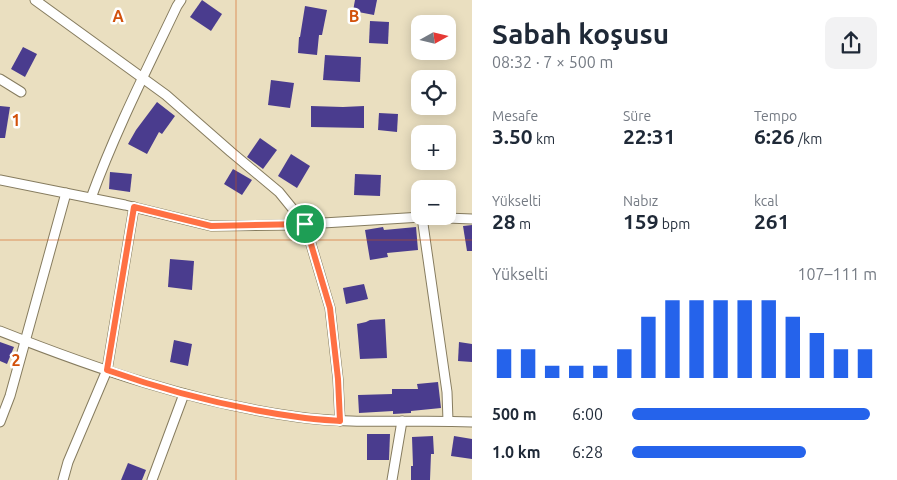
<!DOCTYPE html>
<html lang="tr">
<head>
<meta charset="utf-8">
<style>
  body { margin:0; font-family:Ubuntu,sans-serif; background:#f2f2f3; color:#1f2937; height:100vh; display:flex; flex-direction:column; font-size:19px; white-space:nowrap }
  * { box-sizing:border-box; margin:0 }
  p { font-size:16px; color:#747a83 }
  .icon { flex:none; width:28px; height:28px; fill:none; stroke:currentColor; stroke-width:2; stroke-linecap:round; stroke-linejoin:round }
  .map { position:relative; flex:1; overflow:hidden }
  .details { display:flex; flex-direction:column; background:#fff; width:425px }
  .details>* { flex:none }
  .needle { width:32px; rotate:82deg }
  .controls { position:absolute; left:411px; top:15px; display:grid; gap:10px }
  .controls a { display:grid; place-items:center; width:45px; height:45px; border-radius:10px; background:#fff; box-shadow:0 2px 12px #0003; font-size:25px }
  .pin { position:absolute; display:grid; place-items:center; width:42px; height:42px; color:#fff; margin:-21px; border:2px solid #fff; border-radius:50%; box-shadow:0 1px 5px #0007 }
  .round { display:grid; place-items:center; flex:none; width:52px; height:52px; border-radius:10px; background:#f2f2f3 }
  .overview { display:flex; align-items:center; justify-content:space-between; height:85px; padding:0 20px }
  h1 { font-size:28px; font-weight:600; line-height:38px }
  .figures { display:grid; grid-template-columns:repeat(3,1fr); gap:8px; height:85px; padding:5px 20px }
  .figures div { display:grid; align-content:center }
  .figures b { font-size:21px; font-weight:600 }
  .figures small { font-size:14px; font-weight:400 }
  .figures p { font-size:14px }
  .chart { height:140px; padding:10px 20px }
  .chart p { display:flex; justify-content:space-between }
  .chart svg { width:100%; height:90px; margin-top:5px; stroke:#2563eb; stroke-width:6 }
  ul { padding:0 20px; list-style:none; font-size:16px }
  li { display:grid; grid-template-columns:80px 60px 1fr; align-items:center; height:38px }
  li i { height:12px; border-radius:6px; background:#2563eb }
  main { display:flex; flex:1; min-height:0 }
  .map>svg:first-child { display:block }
  .building { fill:#4a3c8e }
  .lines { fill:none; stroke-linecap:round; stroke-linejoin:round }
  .street-casing { stroke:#867c5f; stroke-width:11 }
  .street { stroke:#fff; stroke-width:9 }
  .route-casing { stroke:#fff; stroke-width:10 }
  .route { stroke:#ff7043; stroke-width:6 }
  .grid { fill:none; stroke:#d2510b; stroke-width:1; stroke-opacity:0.55 }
  .grid-label { font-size:16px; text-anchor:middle; font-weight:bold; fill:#d2510b; stroke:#fff; stroke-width:5; stroke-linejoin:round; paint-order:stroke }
</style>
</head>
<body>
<main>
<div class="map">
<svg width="472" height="480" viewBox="0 0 472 480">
  <rect width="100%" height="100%" fill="#eadfc0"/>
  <g class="building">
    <polygon points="202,0 222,14 211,31 190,17"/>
    <polygon points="355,0 377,0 374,15 353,11"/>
    <polygon points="305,6 327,10 322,35 319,35 317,55 298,53 299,37 300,37"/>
    <polygon points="370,21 389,22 388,44 369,43"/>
    <polygon points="23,47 37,54 25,77 11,69"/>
    <polygon points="325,55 361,57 360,82 323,80"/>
    <polygon points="271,80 294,83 290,108 268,105"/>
    <polygon points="157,102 175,116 162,134 159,132 147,154 128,144 136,130"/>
    <polygon points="0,106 10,107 5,138 0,138"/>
    <polygon points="311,106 343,107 364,106 364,128 311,127"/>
    <polygon points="379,113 398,114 397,132 378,130"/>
    <polygon points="260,138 277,150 263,169 247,157"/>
    <polygon points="291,154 310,166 297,188 278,176"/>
    <polygon points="233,169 252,180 242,195 224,184"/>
    <polygon points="110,172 132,174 130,192 109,189"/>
    <polygon points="355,174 381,175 380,196 354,195"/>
    <polygon points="472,225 472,251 467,251 463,226"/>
    <polygon points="383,227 384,230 416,227 418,250 387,253 388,257 370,260 365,230"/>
    <polygon points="170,259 194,261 192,290 168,287"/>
    <polygon points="364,284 368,299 346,304 343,288"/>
    <polygon points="385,319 387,358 360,359 357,324 366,322 370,320"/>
    <polygon points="174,340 192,344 188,366 170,362"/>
    <polygon points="0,342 14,347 7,364 0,361"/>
    <polygon points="459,342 472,344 472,362 458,361"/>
    <polygon points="438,382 441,408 411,411 411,413 393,414 393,411 359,413 358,395 392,394 392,389 418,389 417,384"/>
    <polygon points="367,434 390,434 389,460 367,460"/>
    <polygon points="433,436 434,454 431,454 430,480 411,480 411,466 413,466 412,437"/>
    <polygon points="454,436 472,439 472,459 451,456"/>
    <polygon points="128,463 146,470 142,480 121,480"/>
  </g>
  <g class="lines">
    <defs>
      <g id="street">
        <polyline points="35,0 166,95 231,152 279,192 305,224 330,308 338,379 340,421"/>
        <polyline points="0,79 21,92"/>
        <polyline points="0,180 125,205 211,226 290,225 422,217 472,219"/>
        <path d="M91,198C115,132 147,69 177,6L181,0"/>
        <polyline points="422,217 447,392 448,421"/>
        <path d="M0,331C96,369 195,403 298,417C356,425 414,419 472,422"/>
        <polyline points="0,422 10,396 66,193"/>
        <polyline points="63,480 68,462 107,370 134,207"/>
        <polyline points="152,480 184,394"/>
        <polyline points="392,480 402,421"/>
      </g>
    </defs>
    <use href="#street" class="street-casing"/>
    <use href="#street" class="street"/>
  </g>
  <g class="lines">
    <defs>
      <path id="route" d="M134,207L211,226L305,224L330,308L338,379L340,421C326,420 311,419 298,417C233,408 169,392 107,370Z"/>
    </defs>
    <use href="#route" class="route-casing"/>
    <use href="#route" class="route"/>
  </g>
  <path class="grid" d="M236,0V480M0,240H472"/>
  <g class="grid-label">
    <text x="118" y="22">A</text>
    <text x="354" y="22">B</text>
    <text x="16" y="126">1</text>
    <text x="16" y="366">2</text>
  </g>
</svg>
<div class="controls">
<a><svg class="needle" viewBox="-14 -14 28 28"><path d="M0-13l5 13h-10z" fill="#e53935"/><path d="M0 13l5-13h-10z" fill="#747a83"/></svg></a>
<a><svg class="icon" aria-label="locate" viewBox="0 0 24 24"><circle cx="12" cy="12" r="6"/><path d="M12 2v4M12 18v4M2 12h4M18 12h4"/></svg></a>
<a>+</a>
<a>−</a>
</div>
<div class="pin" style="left:305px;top:224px;background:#1e9e55"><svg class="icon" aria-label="arrive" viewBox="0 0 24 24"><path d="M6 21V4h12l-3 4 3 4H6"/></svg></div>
</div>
<section class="details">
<div class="overview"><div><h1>Sabah koşusu</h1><p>08:32 · 7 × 500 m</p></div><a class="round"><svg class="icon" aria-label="share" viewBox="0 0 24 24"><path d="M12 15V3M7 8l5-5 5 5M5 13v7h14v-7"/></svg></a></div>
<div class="figures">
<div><p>Mesafe</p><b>3.50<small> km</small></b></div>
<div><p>Süre</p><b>22:31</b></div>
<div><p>Tempo</p><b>6:26<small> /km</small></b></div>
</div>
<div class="figures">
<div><p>Yükselti</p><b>28<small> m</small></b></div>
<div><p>Nabız</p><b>159<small> bpm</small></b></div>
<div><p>kcal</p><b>261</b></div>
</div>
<div class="chart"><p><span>Yükselti</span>107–111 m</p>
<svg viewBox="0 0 160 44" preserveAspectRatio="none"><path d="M5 44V30M15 44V30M25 44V38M35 44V38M45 44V38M55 44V30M65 44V14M75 44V6M85 44V6M95 44V6M105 44V6M115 44V6M125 44V14M135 44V22M145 44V30M155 44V30"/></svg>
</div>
<ul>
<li><b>500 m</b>6:00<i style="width:97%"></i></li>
<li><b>1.0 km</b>6:28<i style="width:71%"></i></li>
</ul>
</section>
</main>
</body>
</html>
